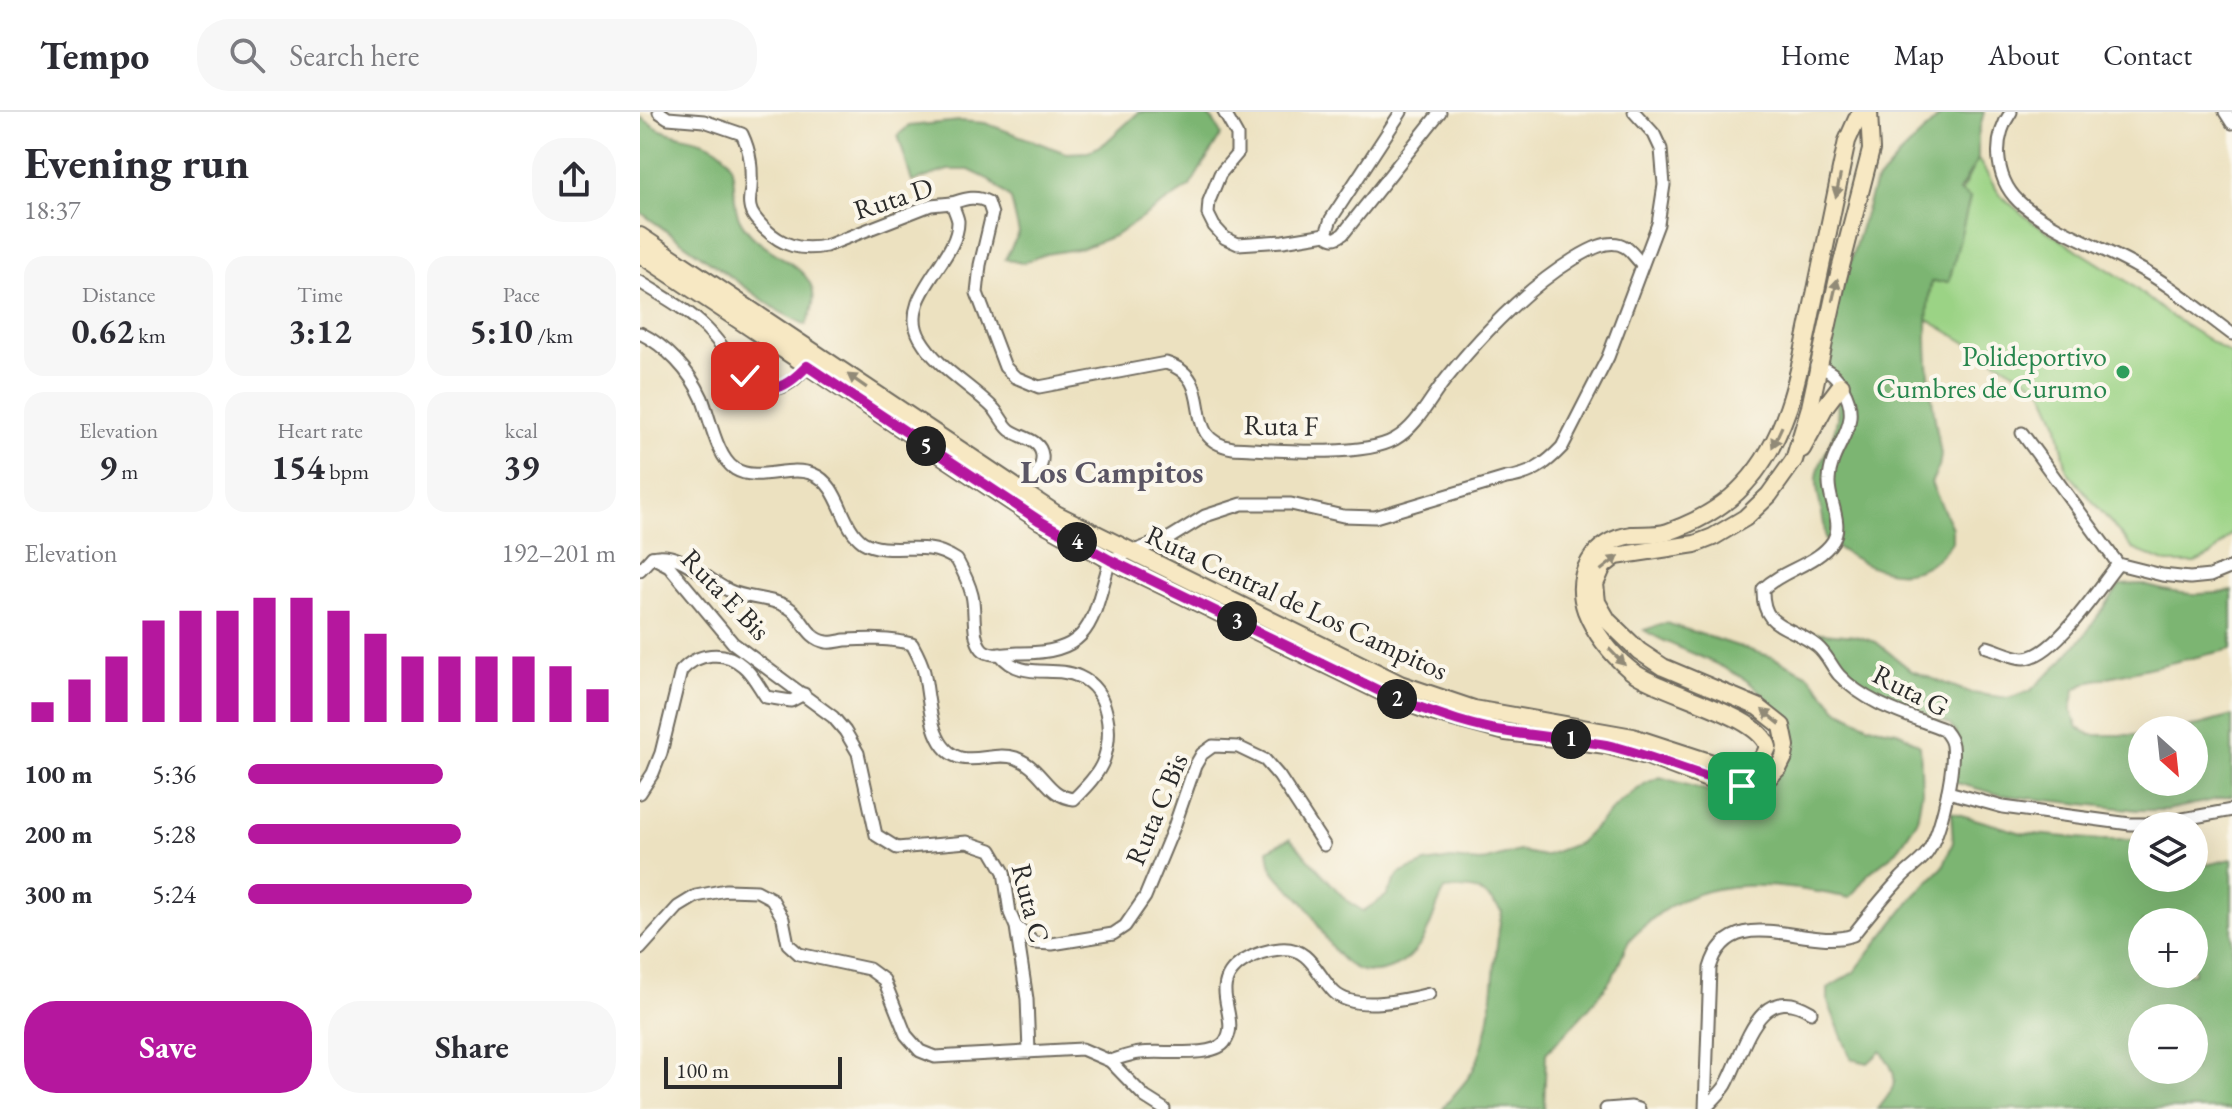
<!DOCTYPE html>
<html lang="en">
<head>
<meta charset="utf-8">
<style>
  body { margin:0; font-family:"EB Garamond",serif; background:#f7f7f7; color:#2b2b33; height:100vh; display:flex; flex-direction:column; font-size:30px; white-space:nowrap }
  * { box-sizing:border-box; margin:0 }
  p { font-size:26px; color:#7c7c81 }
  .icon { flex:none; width:44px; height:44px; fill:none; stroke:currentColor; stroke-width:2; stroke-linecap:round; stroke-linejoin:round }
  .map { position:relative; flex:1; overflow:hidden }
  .drawer { display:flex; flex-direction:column; background:#fff; width:640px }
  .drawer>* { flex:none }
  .needle { width:52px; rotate:153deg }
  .controls { position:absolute; left:1488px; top:604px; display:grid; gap:16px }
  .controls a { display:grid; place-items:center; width:80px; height:80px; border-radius:50%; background:#fff; box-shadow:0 8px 32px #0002; font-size:40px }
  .scale { position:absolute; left:24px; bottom:20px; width:178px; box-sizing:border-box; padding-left:8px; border:4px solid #2b2b2b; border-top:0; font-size:22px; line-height:28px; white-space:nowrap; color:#2b2b2b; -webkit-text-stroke:6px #fbf7ec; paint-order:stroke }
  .pin { position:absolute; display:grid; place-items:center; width:68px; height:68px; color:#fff; margin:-34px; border-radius:16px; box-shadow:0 4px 12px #0006 }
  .km { position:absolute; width:40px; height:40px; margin:-20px; border-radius:50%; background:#222; color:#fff; font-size:22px; line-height:40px; text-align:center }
  .round { display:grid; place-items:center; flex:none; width:84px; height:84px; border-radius:32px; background:#f7f7f7 }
  .headline { display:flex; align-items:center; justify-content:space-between; height:136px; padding:0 24px }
  h1 { font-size:44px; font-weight:700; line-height:60px }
  .figures { display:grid; grid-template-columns:repeat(3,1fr); gap:12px; height:136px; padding:8px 24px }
  .figures div { display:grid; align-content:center; border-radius:20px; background:#f7f7f7; text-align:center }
  .figures b { font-size:34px; font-weight:700 }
  .figures small { font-size:22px; font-weight:400 }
  .figures p { font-size:22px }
  .chart { height:224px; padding:16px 24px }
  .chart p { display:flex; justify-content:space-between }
  .chart svg { width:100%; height:144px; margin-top:8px; stroke:#b5179e; stroke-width:6 }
  .cta { display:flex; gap:16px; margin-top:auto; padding:16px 24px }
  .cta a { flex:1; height:92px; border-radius:32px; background:#b5179e; color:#fff; font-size:32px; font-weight:700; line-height:92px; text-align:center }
  .cta a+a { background:#f7f7f7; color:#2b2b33 }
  ul { padding:0 24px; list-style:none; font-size:26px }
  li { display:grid; grid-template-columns:128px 96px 1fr; align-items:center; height:60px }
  li i { height:20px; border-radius:10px; background:#b5179e }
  header { display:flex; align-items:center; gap:48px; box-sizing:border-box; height:112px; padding:0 40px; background:#fff; border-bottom:2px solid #e1e1e2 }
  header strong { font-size:38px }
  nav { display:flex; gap:44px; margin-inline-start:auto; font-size:28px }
  .search { width:560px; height:72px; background:#f7f7f7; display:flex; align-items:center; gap:20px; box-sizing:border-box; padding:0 28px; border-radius:32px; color:#7c7c81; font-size:30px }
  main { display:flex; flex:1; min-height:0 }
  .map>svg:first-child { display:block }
  .green { fill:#9bd385; stroke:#637f58; stroke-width:2 }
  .forest { fill:#7cb572; stroke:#54704e; stroke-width:2; fill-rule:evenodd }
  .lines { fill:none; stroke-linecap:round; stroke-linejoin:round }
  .street-casing { stroke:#6f6b5f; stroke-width:15 }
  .secondary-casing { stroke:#6f6b5f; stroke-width:20 }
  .street { stroke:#fff; stroke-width:11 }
  .secondary { stroke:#f7e8c3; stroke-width:16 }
  .oneway { fill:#918a77 }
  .route-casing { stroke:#fff; stroke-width:16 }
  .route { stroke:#b5179e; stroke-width:10 }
  .leisure-dot { fill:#2e9e5b; stroke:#fbf7ec; stroke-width:3 }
  .labels { text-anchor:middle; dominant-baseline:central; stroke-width:8; stroke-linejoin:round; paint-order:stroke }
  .street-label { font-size:28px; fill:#2b2b2b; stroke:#fbf7ec }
  .leisure-label { font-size:28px; fill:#27864d; stroke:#fbf7ec; text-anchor:end }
  .quarter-label { font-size:32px; font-weight:bold; fill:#5b5665; stroke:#fbf7ec }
</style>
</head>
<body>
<header>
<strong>Tempo</strong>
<div class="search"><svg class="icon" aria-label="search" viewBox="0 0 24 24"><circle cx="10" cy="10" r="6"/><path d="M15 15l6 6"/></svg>Search here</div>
<nav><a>Home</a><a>Map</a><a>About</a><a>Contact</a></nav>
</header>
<main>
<section class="drawer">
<div class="headline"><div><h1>Evening run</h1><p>18:37</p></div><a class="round"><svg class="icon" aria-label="share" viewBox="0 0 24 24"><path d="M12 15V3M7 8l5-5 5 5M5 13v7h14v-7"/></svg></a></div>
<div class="figures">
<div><p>Distance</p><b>0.62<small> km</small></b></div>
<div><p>Time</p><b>3:12</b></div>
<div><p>Pace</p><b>5:10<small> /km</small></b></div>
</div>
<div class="figures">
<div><p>Elevation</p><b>9<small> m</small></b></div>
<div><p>Heart rate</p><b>154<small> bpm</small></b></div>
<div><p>kcal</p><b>39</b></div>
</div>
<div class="chart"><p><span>Elevation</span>192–201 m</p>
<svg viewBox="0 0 160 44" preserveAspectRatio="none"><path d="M5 44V38M15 44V31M25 44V24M35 44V13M45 44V10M55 44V10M65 44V6M75 44V6M85 44V10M95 44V17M105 44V24M115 44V24M125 44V24M135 44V24M145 44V27M155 44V34"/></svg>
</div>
<ul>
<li><b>100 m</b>5:36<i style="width:53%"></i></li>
<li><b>200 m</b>5:28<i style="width:58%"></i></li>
<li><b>300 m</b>5:24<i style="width:61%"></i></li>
</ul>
<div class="cta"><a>Save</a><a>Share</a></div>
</section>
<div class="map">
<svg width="1592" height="997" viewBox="0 0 1592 997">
  <rect width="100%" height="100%" fill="#fbf7ec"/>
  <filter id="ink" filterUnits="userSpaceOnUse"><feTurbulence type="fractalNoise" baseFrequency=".0125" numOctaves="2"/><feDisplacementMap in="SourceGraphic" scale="16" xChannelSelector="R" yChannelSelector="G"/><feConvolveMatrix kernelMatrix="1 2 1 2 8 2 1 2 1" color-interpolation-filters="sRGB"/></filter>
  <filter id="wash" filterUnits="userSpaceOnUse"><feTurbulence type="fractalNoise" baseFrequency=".006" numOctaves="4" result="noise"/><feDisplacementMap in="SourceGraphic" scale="32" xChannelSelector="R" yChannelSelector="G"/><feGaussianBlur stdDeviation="1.8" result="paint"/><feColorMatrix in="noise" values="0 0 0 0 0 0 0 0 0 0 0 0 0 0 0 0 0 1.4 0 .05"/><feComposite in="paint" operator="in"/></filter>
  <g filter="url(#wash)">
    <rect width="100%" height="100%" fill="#ece1c0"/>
    <path class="green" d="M1338,47L1360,83L1391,109L1485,168L1529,203L1592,243V421L1572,443L1555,451H1527L1493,437L1427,359L1417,309L1402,276L1285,206C1294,151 1310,96 1338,47Z"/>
    <g class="forest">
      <path d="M499,0H558C571,3 576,11 581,23L550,74L476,123L443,136L406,142L381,151L365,147L379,121L371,87L350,68L329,58H308L272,70L258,23L269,14L320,9L345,11L426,41L448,40L465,31Z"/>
      <path d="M1304,0H1344L1338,23V47L1319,79L1330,86L1309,170H1291C1281,231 1291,284 1301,343L1299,355L1291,371L1312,416V430C1275,482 1227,458 1185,427C1186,404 1175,385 1177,365C1178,355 1183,345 1188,336C1205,298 1199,282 1176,249L1189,218L1234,73L1259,44Z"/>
      <path d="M0,5C7,9 14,15 21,18C40,26 62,25 79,38C102,54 89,84 99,106C120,151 198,150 166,213L140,200L0,100Z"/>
      <path d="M1501,472C1533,482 1559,485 1592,479V537L1451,569L1435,577L1431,597L1438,616L1451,623H1502V670H1554V618H1540L1592,604V684L1527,698H1498L1361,683L1313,670L1316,621L1309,612L1279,598L1254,592L1230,579L1208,560L1193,536L1172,520L1216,524L1236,530L1272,559L1331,581L1368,586L1390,579L1422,549L1444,524L1480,473Z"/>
      <path d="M1026,511L1132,545L1151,554L1169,563L1197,597L1229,614L1257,619L1280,633L1282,679L1277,709L1257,739L1229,761L1210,786C1142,773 1068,759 1011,808C1004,815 994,821 989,829C983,839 980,852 974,862C955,893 930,916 906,941L904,997H803C811,984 826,972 833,958C857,911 851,850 862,800C843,778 835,773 805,778C796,793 795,803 788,818C782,833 770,848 756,854C708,877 690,832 669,798C660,783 639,770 632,756C629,751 629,743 628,738L650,726L706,788L723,799L746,784L759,762L785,751L811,747L840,750L879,739L904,744L939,731L979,691L1006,671L1020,665L1089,685L1111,682L1135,666C1137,650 1141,632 1140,616C1135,561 1043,544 1004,518Z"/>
      <path d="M1311,700L1382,721L1460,728H1502V766H1554V720L1557,719L1566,753L1592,747V997H1238C1258,972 1260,966 1241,939L1228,951L1211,947L1188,890V876L1214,860L1275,783L1303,755L1313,730ZM1554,810V862H1502V810ZM1554,906V958H1502V906Z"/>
    </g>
  </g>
  <g filter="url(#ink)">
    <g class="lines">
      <defs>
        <g id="street">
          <path d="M19,0L28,6L64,9L102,22C111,41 112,56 111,77C110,82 109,90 110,95C111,103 118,110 124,116C143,134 160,139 186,134L291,93L312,91C313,96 317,103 318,109C319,148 257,184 280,226C298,257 331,273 355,298C360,304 364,313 370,318C381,326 400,327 402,343C404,357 388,376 381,387"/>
          <polyline points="584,0 597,23 597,42 580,62 569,89 568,102 574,114 585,126 598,132 643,129 686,122"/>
          <path d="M1371,0C1351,29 1355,71 1384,94C1415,119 1462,135 1497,155C1531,173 1561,199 1592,222"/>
          <polyline points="1585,0 1592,11"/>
          <path d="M312,91C325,87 335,83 348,90L352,102L340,153L337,181L365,255L375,265L399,275L526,251C581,268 536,327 593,336C632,338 723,346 755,327C778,314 790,286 806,267C843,221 884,178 934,147C947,139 970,125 985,135C991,138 996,147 1002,152"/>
          <path d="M686,122C693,128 696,127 703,122L800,0"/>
          <polyline points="686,122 691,107 761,0"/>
          <path d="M0,170C22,184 47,197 66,216C98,248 125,315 171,248"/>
          <path d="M0,221C26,234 50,259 62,286C70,306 77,346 95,357C118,371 149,352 173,362C201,373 200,414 223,430C241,441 269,434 289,437C300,438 309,443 317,448C323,459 329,471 332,483C336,498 331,525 342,537C350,546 368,541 378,541C453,542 452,509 470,448L531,425L565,404L602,392H651L703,404L735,405L866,366C890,363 905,353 922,335L968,245L1018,112L1024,73L1021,37L1014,22L994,0"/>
          <polyline points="1382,321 1478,452 1522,463 1550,466 1570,464 1592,455"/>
          <path d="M12,445C39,437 65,467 88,478C107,488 136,485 152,498C164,508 168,527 187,530C192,531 199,529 205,528C227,527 250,526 272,532C277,541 282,550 284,560C290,585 288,638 321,646C339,650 357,640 376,646C404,657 406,684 434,687C445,676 459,662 464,647C473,620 469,578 440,565C413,552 382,570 360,542"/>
          <polyline points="0,458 12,445 29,454 93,531 193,605 205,619 218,641 236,723 257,736 327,730 351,738 364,760 370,801 376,815 387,887 389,940"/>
          <path d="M1347,535C1358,538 1373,546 1384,546C1414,546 1460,474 1478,452"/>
          <polyline points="1308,680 1363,695 1490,712 1516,712 1592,698"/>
          <path d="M0,681L13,661L21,641L41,559C57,541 84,537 103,554C112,561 119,575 126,585L151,589L164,582"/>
          <polyline points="377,815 394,831 412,832 473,822 485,814 505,785 534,715 555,654 562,642 573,634 598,635 625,648 639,664 684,733"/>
          <polyline points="0,837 38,795 56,784 86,778 117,779 132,787 143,807 148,832 159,842 229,857 244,868 266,923 280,939 295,945 442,937 470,949 505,985 524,997"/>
          <path d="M470,949C480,946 490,942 500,941C520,938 571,946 584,931C597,915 584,895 585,877C586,852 618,839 640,837C670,834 677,863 694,880C714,900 765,888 789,882"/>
          <polyline points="966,997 991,995 999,997"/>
          <path d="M1065,997L1070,856C1090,786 1168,840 1213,823C1228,804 1244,784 1261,766C1269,757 1280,751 1287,741C1301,721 1315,657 1312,633C1311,626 1307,622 1303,617C1267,603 1226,592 1199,563C1191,554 1187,542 1177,534C1149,512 1122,518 1123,477C1143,457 1177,453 1193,429C1204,410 1188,389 1189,369C1190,332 1225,315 1203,276C1196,263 1190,258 1176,254"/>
          <path d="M1065,997C1072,989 1081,981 1086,973C1105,939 1117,867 1171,900"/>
        </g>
        <g id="secondary">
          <path d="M0,124L416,402L760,572L834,597L993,625L1091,657H1108L1116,654L1125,642L1128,635C1118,601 1019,582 989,557C971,542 954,520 946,499C933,462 953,429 992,423C1004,422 1016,424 1028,420C1056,410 1084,395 1104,373C1152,322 1161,249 1175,183C1186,131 1196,80 1207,29L1220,0"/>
          <polyline points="0,142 400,409 470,448 756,587 792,600 866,620 966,633 1007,644 1070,668 1102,674 1124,670 1139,655 1144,645 1146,634 1142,614 1118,595 1023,555 999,539 968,509 957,490 955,472 963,454 976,444 1055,432 1073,425 1105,406 1129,383 1154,348 1170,295 1198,166 1231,38 1229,0"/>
          <polyline points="1162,337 1186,293 1201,273"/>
        </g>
      </defs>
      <use href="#street" class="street-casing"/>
      <use href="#secondary" class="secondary-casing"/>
      <use href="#street" class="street"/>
      <use href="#secondary" class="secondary"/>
    </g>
    <defs><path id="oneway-solid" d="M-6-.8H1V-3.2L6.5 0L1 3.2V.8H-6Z" transform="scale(2)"/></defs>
    <g class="oneway">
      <use href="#oneway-solid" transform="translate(1198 74) rotate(102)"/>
      <use href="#oneway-solid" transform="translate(1195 178) rotate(-77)"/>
      <use href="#oneway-solid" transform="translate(217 269) rotate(-145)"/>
      <use href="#oneway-solid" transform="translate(1137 325) rotate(115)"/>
      <use href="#oneway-solid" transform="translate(970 451) rotate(-38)"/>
      <use href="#oneway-solid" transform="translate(977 545) rotate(46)"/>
      <use href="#oneway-solid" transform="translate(1131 605) rotate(-141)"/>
    </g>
  </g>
  <g class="lines" filter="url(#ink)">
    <defs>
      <path id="route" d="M105,264C131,285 146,276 167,254L400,409L470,448L756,587C792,600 830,615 869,620C901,625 934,627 966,633C1013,643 1055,665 1102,674"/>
    </defs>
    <use href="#route" class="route-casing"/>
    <use href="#route" class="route"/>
  </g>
  <circle class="leisure-dot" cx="1483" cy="260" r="8"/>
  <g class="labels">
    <g class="street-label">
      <text transform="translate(253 86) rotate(-18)">Ruta D</text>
      <text transform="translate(641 313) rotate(1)">Ruta F</text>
      <text transform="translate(86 482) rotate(46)">Ruta E Bis</text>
      <text transform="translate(657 490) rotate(25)">Ruta Central de Los Campitos</text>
      <text transform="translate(1271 578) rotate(27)">Ruta G</text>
      <text transform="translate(516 697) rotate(-67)">Ruta C Bis</text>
      <text transform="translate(391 791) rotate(76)">Ruta C</text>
    </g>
    <g class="leisure-label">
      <text x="1467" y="244">Polideportivo<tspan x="1467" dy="32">Cumbres de Curumo</tspan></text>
    </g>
    <g class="quarter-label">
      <text x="472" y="360">Los Campitos</text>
    </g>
  </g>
</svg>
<div class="controls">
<a><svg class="needle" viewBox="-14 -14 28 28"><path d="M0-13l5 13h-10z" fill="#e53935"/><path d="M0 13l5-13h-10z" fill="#7c7c81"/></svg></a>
<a><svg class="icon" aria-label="layers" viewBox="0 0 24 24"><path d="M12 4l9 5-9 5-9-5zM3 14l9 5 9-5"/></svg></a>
<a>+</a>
<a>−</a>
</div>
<div class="scale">100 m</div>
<div class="pin" style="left:1102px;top:674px;background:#1e9e55"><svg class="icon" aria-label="arrive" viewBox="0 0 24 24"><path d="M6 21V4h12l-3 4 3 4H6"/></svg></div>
<div class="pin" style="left:105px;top:264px;background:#d93025"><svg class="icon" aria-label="check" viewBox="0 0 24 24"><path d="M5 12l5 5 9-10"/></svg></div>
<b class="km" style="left:931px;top:627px">1</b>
<b class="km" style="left:757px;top:587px">2</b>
<b class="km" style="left:597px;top:509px">3</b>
<b class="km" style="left:437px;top:430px">4</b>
<b class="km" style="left:286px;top:334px">5</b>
</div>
</main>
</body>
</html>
